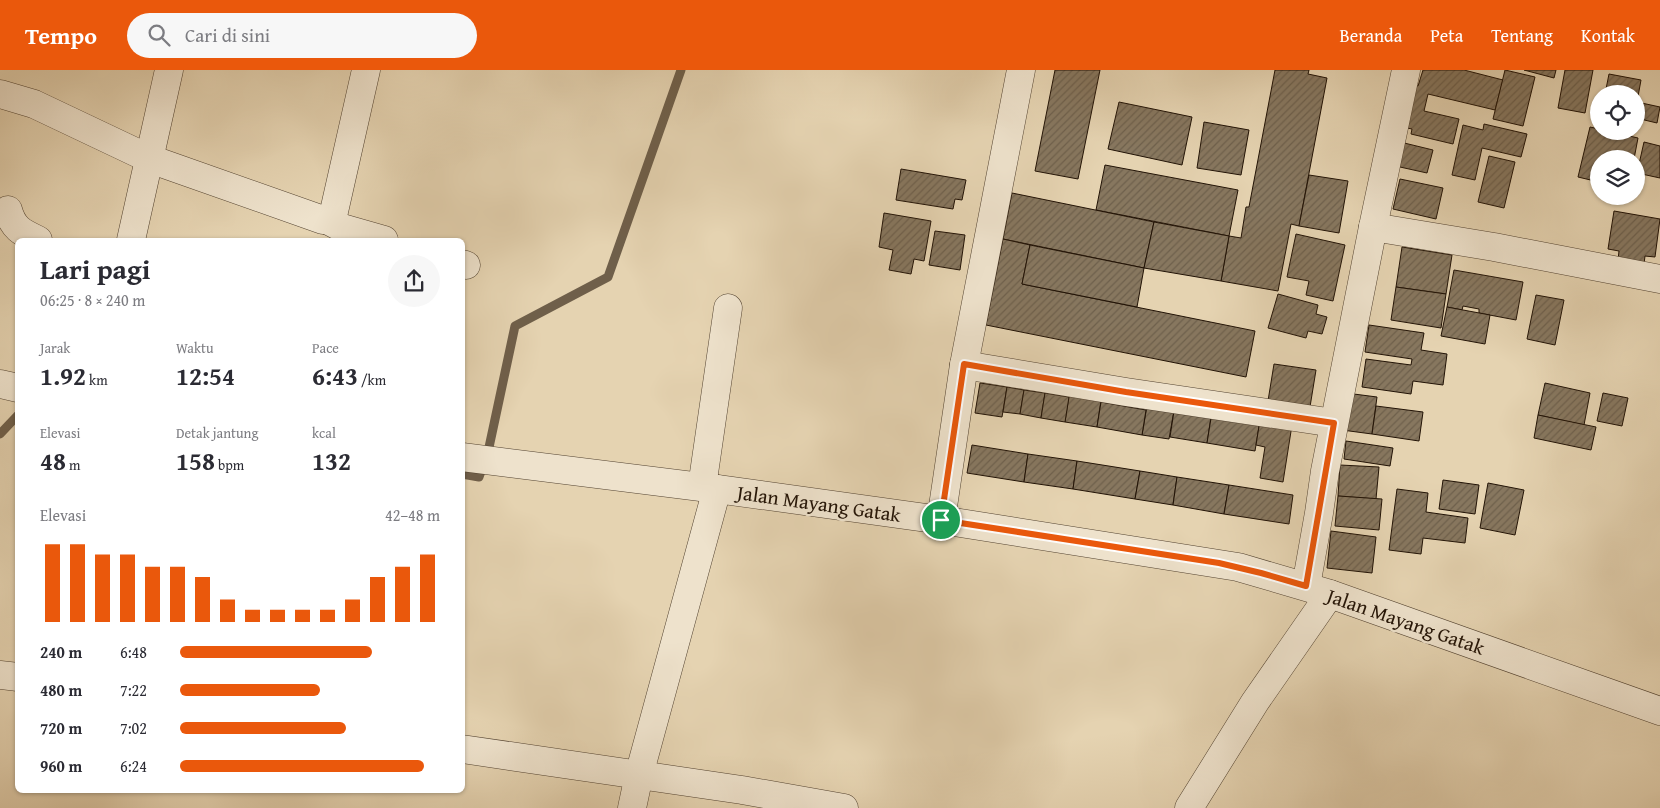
<!DOCTYPE html>
<html lang="id">
<head>
<meta charset="utf-8">
<style>
  body { margin:0; font-family:"Gentium Book Plus",serif; background:#f7f7f7; color:#2b2b33; height:100vh; display:flex; flex-direction:column; font-size:19px; white-space:nowrap }
  * { box-sizing:border-box; margin:0 }
  p { font-size:16px; color:#7c7c81 }
  .icon { flex:none; width:28px; height:28px; fill:none; stroke:currentColor; stroke-width:2; stroke-linecap:round; stroke-linejoin:round }
  .map { position:relative; flex:1; overflow:hidden }
  .details { position:absolute; left:15px; top:168px; width:450px; height:555px; display:flex; flex-direction:column; background:#fff; border-radius:8px; box-shadow:0 1px 4px #0004 }
  .details>* { flex:none }
  .fabs { position:absolute; left:1590px; top:15px; display:grid; gap:10px }
  .fabs a { display:grid; place-items:center; width:55px; height:55px; border-radius:50%; background:#fff; box-shadow:0 1px 4px #0004; font-size:25px }
  .pin { position:absolute; display:grid; place-items:center; width:42px; height:42px; color:#fff; margin:-21px; border:2px solid #fff; border-radius:50%; box-shadow:0 1px 5px #0007 }
  .round { display:grid; place-items:center; flex:none; width:52px; height:52px; border-radius:26px; background:#f7f7f7 }
  .summary { display:flex; align-items:center; justify-content:space-between; height:85px; padding:0 25px }
  h1 { font-size:28px; font-weight:800; line-height:38px }
  .metrics { display:grid; grid-template-columns:repeat(3,1fr); gap:8px; height:85px; padding:5px 25px }
  .metrics div { display:grid; align-content:center }
  .metrics b { font-size:25px; font-weight:800 }
  .metrics small { font-size:14px; font-weight:400 }
  .metrics p { font-size:14px }
  .chart { height:140px; padding:10px 25px }
  .chart p { display:flex; justify-content:space-between }
  .chart svg { width:100%; height:90px; margin-top:5px; stroke:#ea580c; stroke-width:6 }
  ul { padding:0 25px; list-style:none; font-size:16px }
  li { display:grid; grid-template-columns:80px 60px 1fr; align-items:center; height:38px }
  li i { height:12px; border-radius:6px; background:#ea580c }
  header { display:flex; align-items:center; gap:30px; box-sizing:border-box; height:70px; padding:0 25px; background:#ea580c; color:#fff }
  header strong { font-size:24px }
  nav { display:flex; gap:28px; margin-inline-start:auto; font-size:18px }
  .search { width:350px; height:45px; background:#f7f7f7; display:flex; align-items:center; gap:12px; box-sizing:border-box; padding:0 18px; border-radius:28px; color:#7c7c81; font-size:19px }
  .map>svg:first-child { display:block }
  .lines { fill:none; stroke-linecap:round; stroke-linejoin:round }
  .stream { stroke:#6f5f4a; stroke-width:9 }
  .building { fill:url(#building-hatch); stroke:#221306 }
  .minor-casing { stroke:#534331; stroke-width:29 }
  .minor { stroke:#eee2cc; stroke-width:28 }
  .route-casing { stroke:#fff; stroke-width:10 }
  .route { stroke:#ea580c; stroke-width:6 }
  .labels { text-anchor:middle; dominant-baseline:central; stroke-width:5; stroke-linejoin:round; paint-order:stroke }
  .street-label { font-size:20px; fill:#221306; stroke:#eee2cc }
</style>
</head>
<body>
<header>
<strong>Tempo</strong>
<div class="search"><svg class="icon" aria-label="search" viewBox="0 0 24 24"><circle cx="10" cy="10" r="6"/><path d="M15 15l6 6"/></svg>Cari di sini</div>
<nav><a>Beranda</a><a>Peta</a><a>Tentang</a><a>Kontak</a></nav>
</header>
<div class="map">
<svg width="1660" height="738" viewBox="0 0 1660 738">
  <defs>
    <pattern id="building-hatch" width="6" height="6" patternUnits="userSpaceOnUse" patternTransform="scale(1.25)"><rect width="6" height="6" fill="#87775f"/><path d="M-1 1l2-2M0 6l6-6M5 7l2-2" fill="none" stroke="#6e604c"/></pattern>
  </defs>
  <rect width="100%" height="100%" fill="#e5d3b1"/>
  <filter id="stains"><feTurbulence type="fractalNoise" baseFrequency=".004" numOctaves="4"/><feColorMatrix values="0 0 0 0 .2 0 0 0 0 .09 0 0 0 0 .02 0 0 0 .5 -.17"/></filter>
  <radialGradient id="worn" r=".72"><stop offset=".6" stop-color="#630" stop-opacity="0"/><stop offset="1" stop-color="#630" stop-opacity=".3"/></radialGradient>
  <g class="lines">
    <g class="stream">
      <polyline points="0,364 18,345"/>
      <polyline points="462,404 479,407 488,382 515,256 608,207 681,0"/>
    </g>
  </g>
  <g class="building">
    <polygon points="1055,0 1100,0 1078,109 1035,101"/>
    <polygon points="1275,0 1309,0 1308,4 1327,8 1299,156 1291,154 1278,221 1221,211 1229,166 1241,168 1246,137 1249,137"/>
    <polygon points="1423,0 1464,0 1503,10 1495,40 1428,24 1424,41 1459,49 1453,74 1411,64 1412,59 1402,57 1413,14 1418,16"/>
    <polygon points="1505,0 1535,7 1523,56 1493,49"/>
    <polygon points="1524,0 1556,0 1554,8"/>
    <polygon points="1565,0 1593,0 1585,43 1558,38"/>
    <polygon points="1609,4 1641,10 1637,32 1660,37 1657,53 1636,48 1636,24 1605,24"/>
    <polygon points="1119,32 1192,47 1182,95 1108,79"/>
    <polygon points="1204,52 1249,60 1241,105 1197,98"/>
    <polygon points="1484,54 1527,64 1521,87 1482,78 1475,110 1452,105 1463,55 1483,60"/>
    <polygon points="1590,57 1599,59 1599,61 1607,61 1638,68 1634,89 1599,89 1599,112 1578,107"/>
    <polygon points="1396,71 1433,80 1427,103 1391,95"/>
    <polygon points="1644,72 1660,76 1660,108 1637,103"/>
    <polygon points="1489,86 1515,92 1504,138 1478,132"/>
    <polygon points="1105,95 1238,120 1229,166 1096,140"/>
    <polygon points="901,99 966,110 962,130 955,129 953,139 896,130"/>
    <polygon points="1309,105 1348,111 1339,163 1299,156"/>
    <polygon points="1636,105 1644,107 1640,121 1636,120"/>
    <polygon points="1400,109 1443,118 1436,149 1393,139"/>
    <polygon points="1012,123 1154,152 1144,198 1003,169"/>
    <polygon points="1614,141 1660,149 1655,187 1645,186 1644,194 1618,190 1619,181 1608,179"/>
    <polygon points="884,143 931,151 924,191 914,189 911,204 889,200 893,180 879,177"/>
    <polygon points="1154,152 1229,166 1221,211 1144,198"/>
    <polygon points="935,161 965,165 960,200 929,195"/>
    <polygon points="1296,164 1345,175 1333,231 1306,225 1309,211 1287,207"/>
    <polygon points="1003,169 1030,175 1022,214 1255,261 1246,307 986,255"/>
    <polygon points="1030,175 1144,198 1137,237 1022,214"/>
    <polygon points="1402,177 1452,185 1446,224 1396,217"/>
    <polygon points="1454,200 1523,212 1516,250 1479,243 1479,239 1463,236 1462,240 1447,237"/>
    <polygon points="1396,217 1446,224 1441,258 1391,250"/>
    <polygon points="1278,224 1318,235 1316,244 1327,247 1322,264 1308,261 1306,268 1268,258"/>
    <polygon points="1536,225 1564,230 1555,275 1527,269"/>
    <polygon points="1447,237 1490,245 1485,274 1441,266"/>
    <polygon points="1369,255 1424,263 1421,280 1447,284 1443,315 1413,311 1411,324 1362,317 1366,289 1411,295 1412,289 1365,282"/>
    <polygon points="1274,294 1316,300 1309,343 1267,337"/>
    <polygon points="980,313 1007,317 1002,347 975,343"/>
    <polygon points="1545,313 1590,323 1584,355 1538,345"/>
    <polygon points="1007,317 1024,320 1020,344 1003,342"/>
    <polygon points="1070,318 1102,324 1097,357 1065,352"/>
    <polygon points="1024,320 1045,323 1041,348 1020,344"/>
    <polygon points="1045,323 1069,327 1065,352 1041,348"/>
    <polygon points="1346,323 1377,327 1372,364 1342,360"/>
    <polygon points="1603,323 1628,328 1622,356 1597,351"/>
    <polygon points="1148,330 1175,335 1169,369 1142,365"/>
    <polygon points="1101,332 1146,340 1142,365 1097,357"/>
    <polygon points="1376,336 1423,342 1419,371 1372,364"/>
    <polygon points="1174,341 1211,347 1207,373 1170,367"/>
    <polygon points="1212,342 1260,350 1255,381 1207,373"/>
    <polygon points="1538,345 1596,357 1591,380 1534,368"/>
    <polygon points="1260,350 1292,355 1283,412 1260,408 1265,377 1256,375"/>
    <polygon points="1346,371 1393,378 1390,396 1344,389"/>
    <polygon points="972,375 1028,384 1024,412 967,403"/>
    <polygon points="1028,384 1077,391 1073,419 1024,412"/>
    <polygon points="1077,391 1140,401 1135,429 1073,419"/>
    <polygon points="1340,395 1379,397 1376,429 1338,426"/>
    <polygon points="1140,401 1177,407 1173,435 1135,429"/>
    <polygon points="1177,407 1229,415 1224,444 1173,435"/>
    <polygon points="1443,410 1479,415 1475,444 1439,439"/>
    <polygon points="1488,413 1524,420 1515,465 1480,458"/>
    <polygon points="1229,415 1293,425 1289,454 1224,444"/>
    <polygon points="1397,419 1428,423 1426,442 1468,448 1465,473 1423,468 1421,484 1389,480"/>
    <polygon points="1338,426 1382,429 1379,460 1335,456"/>
    <polygon points="1331,461 1376,467 1372,503 1327,498"/>
  </g>
  <g class="lines">
    <defs>
      <g id="minor">
        <polyline points="0,24 34,34 150,89 323,150 331,149 333,146 366,0"/>
        <path d="M8,140C13,158 21,162 38,170"/>
        <polyline points="327,150 342,158 384,170"/>
        <polyline points="1373,157 1494,177 1660,209"/>
        <polyline points="131,170 169,0"/>
        <polyline points="462,194 466,195"/>
        <polyline points="964,295 1126,322 1334,353"/>
        <polyline points="0,314 18,318"/>
        <polyline points="462,387 717,419 941,450 1238,497 1330,524 1660,641"/>
        <polyline points="702,417 728,238"/>
        <polyline points="941,450 964,295 1021,0"/>
        <polyline points="1306,516 1319,443 1325,401 1373,157 1406,0"/>
        <polyline points="0,605 18,607"/>
        <polyline points="462,679 742,720 844,738"/>
        <polyline points="632,738 639,705 717,419"/>
        <polyline points="1189,738 1255,632 1330,524"/>
      </g>
    </defs>
    <use href="#minor" class="minor-casing"/>
    <use href="#minor" class="minor"/>
  </g>
  <g class="lines">
    <defs>
      <polygon id="route" points="964,294 1126,322 1334,353 1306,516 1261,503 1219,493 941,450"/>
    </defs>
    <use href="#route" class="route-casing"/>
    <use href="#route" class="route"/>
  </g>
  <g class="labels">
    <g class="street-label">
      <text transform="translate(819 433) rotate(8)">Jalan Mayang Gatak</text>
      <text transform="translate(1406 551) rotate(19)">Jalan Mayang Gatak</text>
    </g>
  </g>
  <rect width="100%" height="100%" filter="url(#stains)"/>
  <rect width="100%" height="100%" fill="url(#worn)"/>
</svg>
<div class="fabs">
<a><svg class="icon" aria-label="locate" viewBox="0 0 24 24"><circle cx="12" cy="12" r="6"/><path d="M12 2v4M12 18v4M2 12h4M18 12h4"/></svg></a>
<a><svg class="icon" aria-label="layers" viewBox="0 0 24 24"><path d="M12 4l9 5-9 5-9-5zM3 14l9 5 9-5"/></svg></a>
</div>
<div class="pin" style="left:941px;top:450px;background:#1e9e55"><svg class="icon" aria-label="arrive" viewBox="0 0 24 24"><path d="M6 21V4h12l-3 4 3 4H6"/></svg></div>
<section class="details">
<div class="summary"><div><h1>Lari pagi</h1><p>06:25 · 8 × 240 m</p></div><a class="round"><svg class="icon" aria-label="share" viewBox="0 0 24 24"><path d="M12 15V3M7 8l5-5 5 5M5 13v7h14v-7"/></svg></a></div>
<div class="metrics">
<div><p>Jarak</p><b>1.92<small> km</small></b></div>
<div><p>Waktu</p><b>12:54</b></div>
<div><p>Pace</p><b>6:43<small> /km</small></b></div>
</div>
<div class="metrics">
<div><p>Elevasi</p><b>48<small> m</small></b></div>
<div><p>Detak jantung</p><b>158<small> bpm</small></b></div>
<div><p>kcal</p><b>132</b></div>
</div>
<div class="chart"><p><span>Elevasi</span>42–48 m</p>
<svg viewBox="0 0 160 44" preserveAspectRatio="none"><path d="M5 44V6M15 44V6M25 44V11M35 44V11M45 44V17M55 44V17M65 44V22M75 44V33M85 44V38M95 44V38M105 44V38M115 44V38M125 44V33M135 44V22M145 44V17M155 44V11"/></svg>
</div>
<ul>
<li><b>240 m</b>6:48<i style="width:74%"></i></li>
<li><b>480 m</b>7:22<i style="width:54%"></i></li>
<li><b>720 m</b>7:02<i style="width:64%"></i></li>
<li><b>960 m</b>6:24<i style="width:94%"></i></li>
</ul>
</section>
</div>
</body>
</html>
